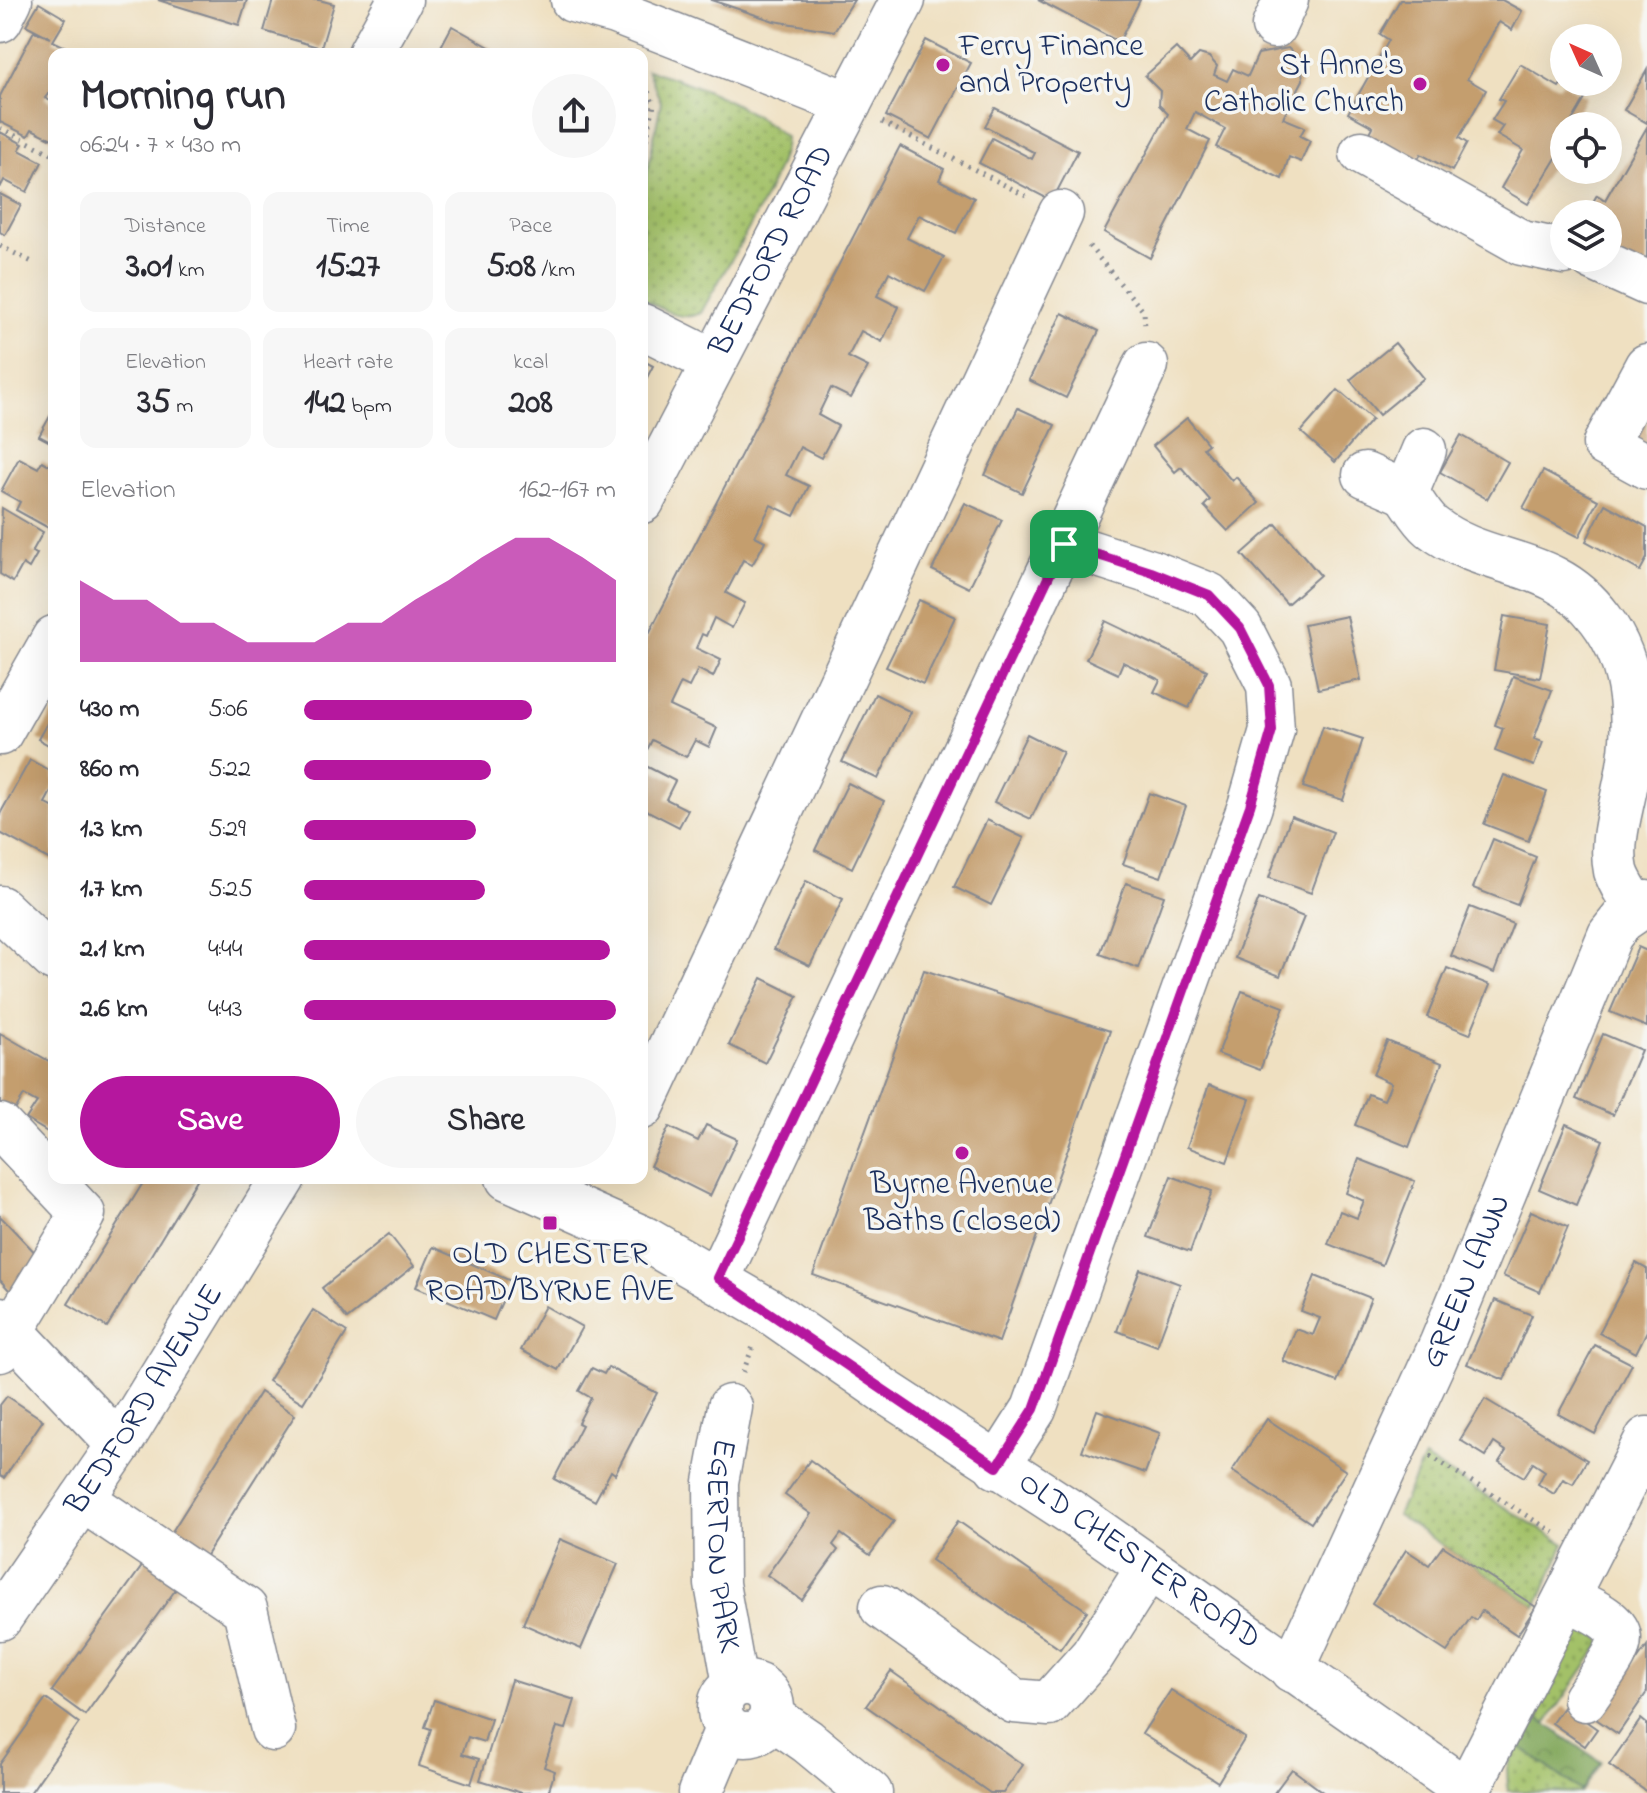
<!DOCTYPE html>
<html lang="en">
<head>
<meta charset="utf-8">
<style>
  body { margin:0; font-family:"Indie Flower",sans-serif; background:#f7f7f7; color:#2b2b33; height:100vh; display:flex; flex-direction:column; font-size:30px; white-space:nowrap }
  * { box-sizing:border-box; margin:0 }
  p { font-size:26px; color:#7c7c81 }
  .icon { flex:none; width:44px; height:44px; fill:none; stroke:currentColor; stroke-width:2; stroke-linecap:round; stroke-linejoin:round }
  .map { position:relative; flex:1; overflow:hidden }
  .sheet { position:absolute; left:48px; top:48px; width:600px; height:1136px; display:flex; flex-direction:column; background:#fff; border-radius:16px; box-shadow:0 8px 32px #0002 }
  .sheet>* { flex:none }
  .needle { width:52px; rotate:315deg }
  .buttons { position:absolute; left:1550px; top:24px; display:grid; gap:16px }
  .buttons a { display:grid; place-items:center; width:72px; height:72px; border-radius:50%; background:#fff; box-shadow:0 8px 32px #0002; font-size:40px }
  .pin { position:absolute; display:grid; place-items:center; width:68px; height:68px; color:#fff; margin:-34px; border-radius:16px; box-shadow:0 4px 12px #0006 }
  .round { display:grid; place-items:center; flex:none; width:84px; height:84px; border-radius:42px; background:#f7f7f7 }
  .head { display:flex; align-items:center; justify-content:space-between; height:136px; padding:0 32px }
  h1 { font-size:44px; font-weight:700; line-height:60px }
  .stats { display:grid; grid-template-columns:repeat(3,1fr); gap:12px; height:136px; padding:8px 32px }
  .stats div { display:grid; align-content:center; border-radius:16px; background:#f7f7f7; text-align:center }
  .stats b { font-size:34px; font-weight:700 }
  .stats small { font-size:22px; font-weight:400 }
  .stats p { font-size:22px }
  .chart { height:224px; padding:16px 32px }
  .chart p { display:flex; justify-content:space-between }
  .chart svg { width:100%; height:144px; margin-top:8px; fill:#b5179e; opacity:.7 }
  .action { display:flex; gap:16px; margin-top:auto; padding:16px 32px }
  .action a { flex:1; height:92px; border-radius:48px; background:#b5179e; color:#fff; font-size:32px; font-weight:700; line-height:92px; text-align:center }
  .action a+a { background:#f7f7f7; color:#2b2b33 }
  ul { padding:0 32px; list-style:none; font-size:26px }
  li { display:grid; grid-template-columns:128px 96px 1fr; align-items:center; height:60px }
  li i { height:20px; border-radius:10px; background:#b5179e }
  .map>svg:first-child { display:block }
  .grass { fill:url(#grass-dots); stroke:#5f7863; stroke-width:2 }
  .forest { fill:url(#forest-crowns); stroke:#4e6b5d; stroke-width:2 }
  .building { fill:#c49e6e }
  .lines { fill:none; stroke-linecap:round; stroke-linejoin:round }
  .minor-casing { stroke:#858890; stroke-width:47 }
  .major-casing { stroke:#858890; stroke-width:47 }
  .path { stroke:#858890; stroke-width:5; stroke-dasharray:2 6; stroke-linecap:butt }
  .minor { stroke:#fff; stroke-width:44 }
  .major { stroke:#fff; stroke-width:44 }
  .route-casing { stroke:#fff; stroke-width:16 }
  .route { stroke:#b5179e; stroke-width:10 }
  .poi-dot { fill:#b5179e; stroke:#f6f6f2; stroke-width:3 }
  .labels { text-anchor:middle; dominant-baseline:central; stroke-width:7; stroke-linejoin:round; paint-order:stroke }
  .poi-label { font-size:32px; fill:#1b2f5e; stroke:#f6f6f2 }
  .street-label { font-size:32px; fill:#1b2f5e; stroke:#f6f6f2 }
</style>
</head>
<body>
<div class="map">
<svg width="1647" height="1793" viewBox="0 0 1647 1793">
  <defs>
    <pattern id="grass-dots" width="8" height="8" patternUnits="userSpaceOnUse" patternTransform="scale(2)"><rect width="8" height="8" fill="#a3c168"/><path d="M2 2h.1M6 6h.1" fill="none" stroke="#849d59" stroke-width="1.8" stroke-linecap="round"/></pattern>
    <pattern id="forest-crowns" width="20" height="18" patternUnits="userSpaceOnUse" patternTransform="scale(2)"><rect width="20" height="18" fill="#82a75c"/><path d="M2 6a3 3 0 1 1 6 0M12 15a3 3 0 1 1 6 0" fill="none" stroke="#6a884f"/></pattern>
  </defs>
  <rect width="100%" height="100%" fill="#f6f6f2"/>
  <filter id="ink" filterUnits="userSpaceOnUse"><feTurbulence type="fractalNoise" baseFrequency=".0125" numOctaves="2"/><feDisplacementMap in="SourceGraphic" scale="16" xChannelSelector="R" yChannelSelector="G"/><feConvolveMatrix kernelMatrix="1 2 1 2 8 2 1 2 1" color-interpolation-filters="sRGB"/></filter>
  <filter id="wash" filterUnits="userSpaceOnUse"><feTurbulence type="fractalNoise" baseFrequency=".006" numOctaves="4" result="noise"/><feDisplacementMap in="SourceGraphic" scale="32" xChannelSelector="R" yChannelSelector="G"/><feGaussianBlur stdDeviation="1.8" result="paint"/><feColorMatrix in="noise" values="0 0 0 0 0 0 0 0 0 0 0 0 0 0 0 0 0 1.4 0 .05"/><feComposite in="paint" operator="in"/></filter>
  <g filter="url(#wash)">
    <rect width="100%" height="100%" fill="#efe0c1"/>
    <g class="grass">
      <path d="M647,70C695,83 746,105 785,137C786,174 721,275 701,313C680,323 661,308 642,298V198L661,102Z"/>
      <polygon points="1424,1458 1565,1544 1536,1607 1397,1515"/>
      <polygon points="1589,1623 1602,1642 1546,1724 1537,1718 1528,1723 1578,1630"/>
      <polygon points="1517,1745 1581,1791 1580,1793 1508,1791 1507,1768"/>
    </g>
    <polygon class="forest" points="1537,1718 1601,1762 1581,1791 1517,1745 1528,1723"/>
    <g id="blocks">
      <g class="building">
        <polygon points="158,0 247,0 239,25"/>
        <polygon points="273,0 319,0 334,4 321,48 264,31"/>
        <polygon points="711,0 854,0 834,31 774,21"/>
        <polygon points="1038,0 1140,0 1119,42"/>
        <polygon points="1400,0 1502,0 1522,11 1512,30 1499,22 1467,79 1486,90 1459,138 1467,143 1452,171 1421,154 1411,170 1364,144 1373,127 1348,113 1389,40 1380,34"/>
        <polygon points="39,3 66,19 53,41 70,49 68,54 54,54 54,87 45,98 54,103 54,140 32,129 28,136 0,122 0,96 34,31 51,38 26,25"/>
        <polygon points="452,26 493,49 490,54 437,54"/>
        <polygon points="926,40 971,63 931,139 886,116"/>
        <polygon points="1176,48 1190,63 1199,54 1209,57 1217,66 1214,75 1227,81 1233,69 1248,76 1258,54 1288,48 1301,60 1303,80 1283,118 1305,127 1300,136 1310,141 1301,162 1289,157 1282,179 1216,147 1225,129 1195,112 1187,129 1210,141 1150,258 1104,232 1168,114 1159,105 1160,91 1145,76"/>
        <polygon points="1520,64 1559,87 1562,83 1586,97 1569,126 1564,126 1564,145 1528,204 1501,188 1523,150 1497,135 1503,126 1492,120 1504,101 1499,99"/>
        <polygon points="1647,70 1647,123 1624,110"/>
        <polygon points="995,108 1078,151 1052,201 979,163 992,138 1032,159 1035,153 985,126"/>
        <polygon points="1647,127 1647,272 1608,250 1608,214 1586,214 1597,195 1605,200"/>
        <polygon points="0,132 23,144 19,150 42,162 27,192 4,180 0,188"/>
        <polygon points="900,146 944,169 939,180 974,198 956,233 919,215 907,238 944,257 925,291 889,272 877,296 899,307 882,342 861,331 848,357 868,367 851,398 831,388 818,415 838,426 821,458 800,447 786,475 809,486 794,516 771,505 755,536 765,541 759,553 752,565 743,560 726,593 745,603 732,628 714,618 706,636 702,634 696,648 721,660 713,677 698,669 689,687 681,683 670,706 717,728 709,747 695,740 686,757 652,740 642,760 642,647"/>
        <polygon points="0,194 21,205 5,235 0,232"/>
        <polygon points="1062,313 1099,331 1066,398 1029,380"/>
        <polygon points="1395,343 1424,378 1379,415 1350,380"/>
        <polygon points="642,360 653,366 642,387"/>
        <polygon points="1338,390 1372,419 1335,462 1301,432"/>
        <polygon points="1647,405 1647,456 1625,444"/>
        <polygon points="1018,408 1055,425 1022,493 985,475"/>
        <polygon points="54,409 54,444 39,436"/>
        <polygon points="1187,418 1208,444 1203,448 1232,481 1236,477 1259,503 1228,531 1204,506 1210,500 1181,467 1175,472 1153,446"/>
        <polygon points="1461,435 1508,462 1487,499 1440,472"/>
        <polygon points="19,458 38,468 42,461 54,468 54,531 16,510 20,502 1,491"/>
        <polygon points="1543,471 1598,500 1579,537 1523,508"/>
        <polygon points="965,503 1002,520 969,588 932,570"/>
        <polygon points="1605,504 1647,527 1647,558 1640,571 1586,541"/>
        <polygon points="2,508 43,532 32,552 37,554 29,568 23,564 13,582 0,574"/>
        <polygon points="1276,524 1320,575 1287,604 1242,554"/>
        <polygon points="919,600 955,617 923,684 886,667"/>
        <polygon points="1347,616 1361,680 1318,689 1304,625"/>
        <polygon points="1504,616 1550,624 1540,678 1494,670"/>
        <polygon points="1105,621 1207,670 1189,708 1154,692 1160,680 1123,662 1118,674 1086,659"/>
        <polygon points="1513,676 1552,690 1534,739 1543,742 1534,766 1495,751 1503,728 1495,725"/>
        <polygon points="875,694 911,712 878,779 842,762"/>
        <polygon points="54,711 54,748 38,739"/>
        <polygon points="1323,726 1363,739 1343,800 1303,787"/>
        <polygon points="1027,734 1063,752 1031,819 994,802"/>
        <polygon points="30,760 54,773 54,786 45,803 54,808 54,862 0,833 0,814"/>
        <polygon points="642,764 675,781 666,799 688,810 679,827 642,808"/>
        <polygon points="1504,775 1547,792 1528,841 1484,824"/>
        <polygon points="848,783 884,801 852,868 815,850"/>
        <polygon points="1149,793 1186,806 1161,877 1123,864"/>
        <polygon points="1291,816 1333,832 1311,893 1269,878"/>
        <polygon points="987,820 1024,838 991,905 954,887"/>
        <polygon points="1493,839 1536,857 1517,905 1473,888"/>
        <polygon points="806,881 843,899 810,966 774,949"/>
        <polygon points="1126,883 1164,896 1138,968 1100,954"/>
        <polygon points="1259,899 1304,917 1280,976 1235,958"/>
        <polygon points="1470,907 1513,924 1494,973 1451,956"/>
        <polygon points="1638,947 1647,951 1647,1027 1610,1012"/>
        <polygon points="1447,968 1490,985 1470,1034 1427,1017"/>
        <polygon points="924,970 1110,1031 999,1342 813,1275"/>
        <polygon points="762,978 798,996 765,1063 729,1045"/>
        <polygon points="1242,991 1284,1007 1260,1070 1218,1054"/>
        <polygon points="0,1033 54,1064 54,1136 26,1119 37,1102 24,1095 14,1112 0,1104"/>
        <polygon points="1603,1034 1641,1050 1613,1115 1576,1099"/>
        <polygon points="1387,1041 1442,1063 1409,1147 1355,1125 1368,1094 1384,1100 1388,1091 1391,1083 1373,1075"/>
        <polygon points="1209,1085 1250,1099 1227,1162 1187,1147"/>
        <polygon points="1566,1124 1603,1140 1576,1205 1539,1189"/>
        <polygon points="706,1125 737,1139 710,1196 650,1166 669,1127 698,1141"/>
        <polygon points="1359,1159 1415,1181 1382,1265 1328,1244 1340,1211 1357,1218 1364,1201 1346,1193"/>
        <polygon points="1171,1176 1212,1191 1190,1252 1148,1237"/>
        <polygon points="146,1178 198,1178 107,1327 68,1304"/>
        <polygon points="1531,1211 1568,1227 1540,1292 1503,1276"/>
        <polygon points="0,1216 44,1262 20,1302 0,1280"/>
        <polygon points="389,1234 414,1266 347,1319 322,1288"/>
        <polygon points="433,1247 511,1281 494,1320 416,1287"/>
        <polygon points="1636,1263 1647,1269 1647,1331 1636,1353 1599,1333"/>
        <polygon points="1140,1269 1180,1284 1157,1346 1117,1331"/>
        <polygon points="1315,1276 1371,1298 1337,1382 1283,1361 1296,1329 1313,1335 1320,1318 1301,1311"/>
        <polygon points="1495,1300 1532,1315 1504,1380 1467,1364"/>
        <polygon points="545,1306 582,1327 558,1370 521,1350"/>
        <polygon points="313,1310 347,1332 303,1403 268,1381"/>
        <polygon points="1595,1345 1632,1364 1595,1434 1558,1414"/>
        <polygon points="608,1367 657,1393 615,1474 611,1471 595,1501 554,1479 582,1425 578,1423 591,1398 579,1391 592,1368 604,1374"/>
        <polygon points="260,1392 295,1415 203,1560 168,1538"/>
        <polygon points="7,1396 43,1420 4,1478 0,1476 0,1405"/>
        <polygon points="1485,1399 1587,1460 1573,1484 1563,1479 1554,1494 1538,1484 1545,1471 1533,1463 1524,1477 1499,1462 1506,1451 1494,1443 1486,1456 1460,1440"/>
        <polygon points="1097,1410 1160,1433 1145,1473 1082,1451"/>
        <polygon points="1267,1419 1346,1471 1311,1523 1232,1471"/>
        <polygon points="810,1460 894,1521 870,1555 841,1534 833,1545 838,1550 802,1600 767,1575 811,1514 785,1495"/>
        <polygon points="958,1521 1087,1611 1060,1649 931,1560"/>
        <polygon points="560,1539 618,1564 581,1649 523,1624"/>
        <polygon points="1443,1546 1536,1607 1517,1635 1482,1611 1476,1620 1471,1617 1447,1652 1372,1603 1406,1550 1429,1565"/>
        <polygon points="151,1554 184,1578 85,1715 52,1691"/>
        <polygon points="1647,1646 1647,1692 1618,1734 1596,1719"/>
        <polygon points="891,1671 1023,1765 1003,1793 990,1793 866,1706"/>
        <polygon points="511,1680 575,1700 566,1729 557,1727 544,1767 555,1771 548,1793 522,1793 480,1780"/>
        <polygon points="1171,1690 1245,1738 1218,1782 1142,1734"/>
        <polygon points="46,1699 79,1723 30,1793 0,1793 0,1764"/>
        <polygon points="434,1700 491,1719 484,1742 468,1737 462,1754 479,1759 471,1784 419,1766 431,1729 425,1727"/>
        <polygon points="1564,1706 1597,1729 1585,1746 1552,1723"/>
        <polygon points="1641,1719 1647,1724 1647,1792 1609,1765"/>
        <polygon points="1292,1769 1324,1793 1274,1793"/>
      </g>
    </g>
  </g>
  <g filter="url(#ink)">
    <use href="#blocks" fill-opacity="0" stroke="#858890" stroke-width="2"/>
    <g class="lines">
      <defs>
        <g id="minor">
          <polyline points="573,0 615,12 849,104"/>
          <polyline points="0,20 10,0"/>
          <polyline points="1274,26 1286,0"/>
          <polyline points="370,54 400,0"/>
          <polyline points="1362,153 1522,243 1564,252"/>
          <polyline points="1592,258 1647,283"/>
          <polyline points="642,326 714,362"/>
          <polyline points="1647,366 1605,444 1647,467"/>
          <path d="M1424,450L1406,493C1414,504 1422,519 1432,527C1488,570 1552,554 1600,618C1637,666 1638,730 1625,787C1620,813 1610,843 1616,871C1619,883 1630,897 1636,909"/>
          <polyline points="1365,475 1406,493"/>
          <polyline points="0,733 54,638"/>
          <polyline points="642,1107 1061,213"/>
          <polyline points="0,1126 83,1214 0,1350"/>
          <polyline points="718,1278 1146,365"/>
          <polyline points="0,1319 119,1445"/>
          <path id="s1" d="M730,1407L716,1482L717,1584L735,1684"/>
          <polyline points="997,1467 1034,1409 1250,806 1272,730 1269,685 1240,628 1209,595 1151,572 1064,544"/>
          <polyline points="82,1499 245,1609 273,1729"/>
          <path d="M1566,1598C1641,1631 1626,1639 1585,1699"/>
          <polyline points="882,1607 1014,1701 1049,1704 1092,1656 1148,1568"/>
          <path id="s2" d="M1292,1670L1442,1343L1610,935L1622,920L1647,903"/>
          <circle cx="746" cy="1709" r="26"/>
          <polyline points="772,1717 807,1741 870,1793"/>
          <polyline points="1467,1791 1647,1439"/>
          <polyline points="700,1793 727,1729"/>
        </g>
        <g id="major">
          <path id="s3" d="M642,501L903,0"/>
          <polyline points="0,908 54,959"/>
          <path id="s4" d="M508,1178L645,1239L768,1310L886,1392L1072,1513L1470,1793"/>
          <path id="s5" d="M0,1618L119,1445L283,1178"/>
        </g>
      </defs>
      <use href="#minor" class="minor-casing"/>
      <use href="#major" class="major-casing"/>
      <g class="path">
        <polyline points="642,77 654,105 642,160"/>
        <polyline points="882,122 1026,196"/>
        <polyline points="0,128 54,155"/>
        <polyline points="0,246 32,262"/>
        <polyline points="1089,246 1144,312 1145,328"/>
        <polyline points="743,1372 754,1344"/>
        <polyline points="1430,1456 1558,1535"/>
      </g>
      <use href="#minor" class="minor"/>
      <use href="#major" class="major"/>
    </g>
  </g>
  <g class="lines" filter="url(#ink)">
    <defs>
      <polygon id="route" points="1064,544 1151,572 1209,595 1240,628 1269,685 1272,730 1250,806 1034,1409 997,1467 718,1278"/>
    </defs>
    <use href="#route" class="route-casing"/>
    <use href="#route" class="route"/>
  </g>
  <g class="poi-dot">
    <circle cx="943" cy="65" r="8"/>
    <circle cx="1420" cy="84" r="8"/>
    <circle cx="962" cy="1153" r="8"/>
    <rect x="542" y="1215" width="16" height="16" rx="4"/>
  </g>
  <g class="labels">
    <g class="poi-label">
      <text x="959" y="47" text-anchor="start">Ferry Finance<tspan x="959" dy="37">and Property</tspan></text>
      <text x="1404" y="66" text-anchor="end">St Anne's<tspan x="1404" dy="37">Catholic Church</tspan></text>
      <text x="962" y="1185">Byrne Avenue<tspan x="962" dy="37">Baths (closed)</tspan></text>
      <text x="550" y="1255">OLD CHESTER<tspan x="550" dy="37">ROAD/BYRNE AVE</tspan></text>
    </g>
    <g class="street-label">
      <text stroke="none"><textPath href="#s3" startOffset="282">BEDFORD ROAD</textPath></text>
      <text stroke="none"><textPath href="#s2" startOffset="426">GREEN LAWN</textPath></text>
      <text stroke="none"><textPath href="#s5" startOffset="262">BEDFORD AVENUE</textPath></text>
      <text stroke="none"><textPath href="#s1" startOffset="140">EGERTON PARK</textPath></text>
      <text stroke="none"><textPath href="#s4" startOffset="740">OLD CHESTER ROAD</textPath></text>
    </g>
  </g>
</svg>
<div class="buttons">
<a><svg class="needle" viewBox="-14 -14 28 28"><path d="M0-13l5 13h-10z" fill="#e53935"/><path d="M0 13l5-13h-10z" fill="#7c7c81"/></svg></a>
<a><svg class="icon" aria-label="locate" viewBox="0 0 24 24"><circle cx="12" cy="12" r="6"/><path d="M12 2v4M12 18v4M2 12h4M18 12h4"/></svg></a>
<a><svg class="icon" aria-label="layers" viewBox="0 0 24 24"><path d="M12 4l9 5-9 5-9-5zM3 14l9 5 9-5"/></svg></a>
</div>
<div class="pin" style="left:1064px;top:544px;background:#1e9e55"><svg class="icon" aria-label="arrive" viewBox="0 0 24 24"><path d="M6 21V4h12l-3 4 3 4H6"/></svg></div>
<section class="sheet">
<div class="head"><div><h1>Morning run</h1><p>06:24 · 7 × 430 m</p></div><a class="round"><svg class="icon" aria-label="share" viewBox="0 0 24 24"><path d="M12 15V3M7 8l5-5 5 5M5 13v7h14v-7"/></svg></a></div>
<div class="stats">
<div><p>Distance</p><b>3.01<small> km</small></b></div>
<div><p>Time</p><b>15:27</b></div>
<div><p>Pace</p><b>5:08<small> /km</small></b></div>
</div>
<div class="stats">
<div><p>Elevation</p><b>35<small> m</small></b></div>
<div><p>Heart rate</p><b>142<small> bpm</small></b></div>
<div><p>kcal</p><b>208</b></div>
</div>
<div class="chart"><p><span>Elevation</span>162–167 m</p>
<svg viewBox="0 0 160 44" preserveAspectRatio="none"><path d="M0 44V19L10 25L20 25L30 32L40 32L50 38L60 38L70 38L80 32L90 32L100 25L110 19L120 12L130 6L140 6L150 12L160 19V44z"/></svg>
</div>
<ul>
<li><b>430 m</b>5:06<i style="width:73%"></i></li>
<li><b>860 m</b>5:22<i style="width:60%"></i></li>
<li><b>1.3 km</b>5:29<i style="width:55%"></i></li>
<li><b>1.7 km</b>5:25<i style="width:58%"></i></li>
<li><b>2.1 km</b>4:44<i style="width:98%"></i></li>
<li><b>2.6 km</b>4:43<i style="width:100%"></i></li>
</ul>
<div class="action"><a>Save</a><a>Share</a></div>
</section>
</div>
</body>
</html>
